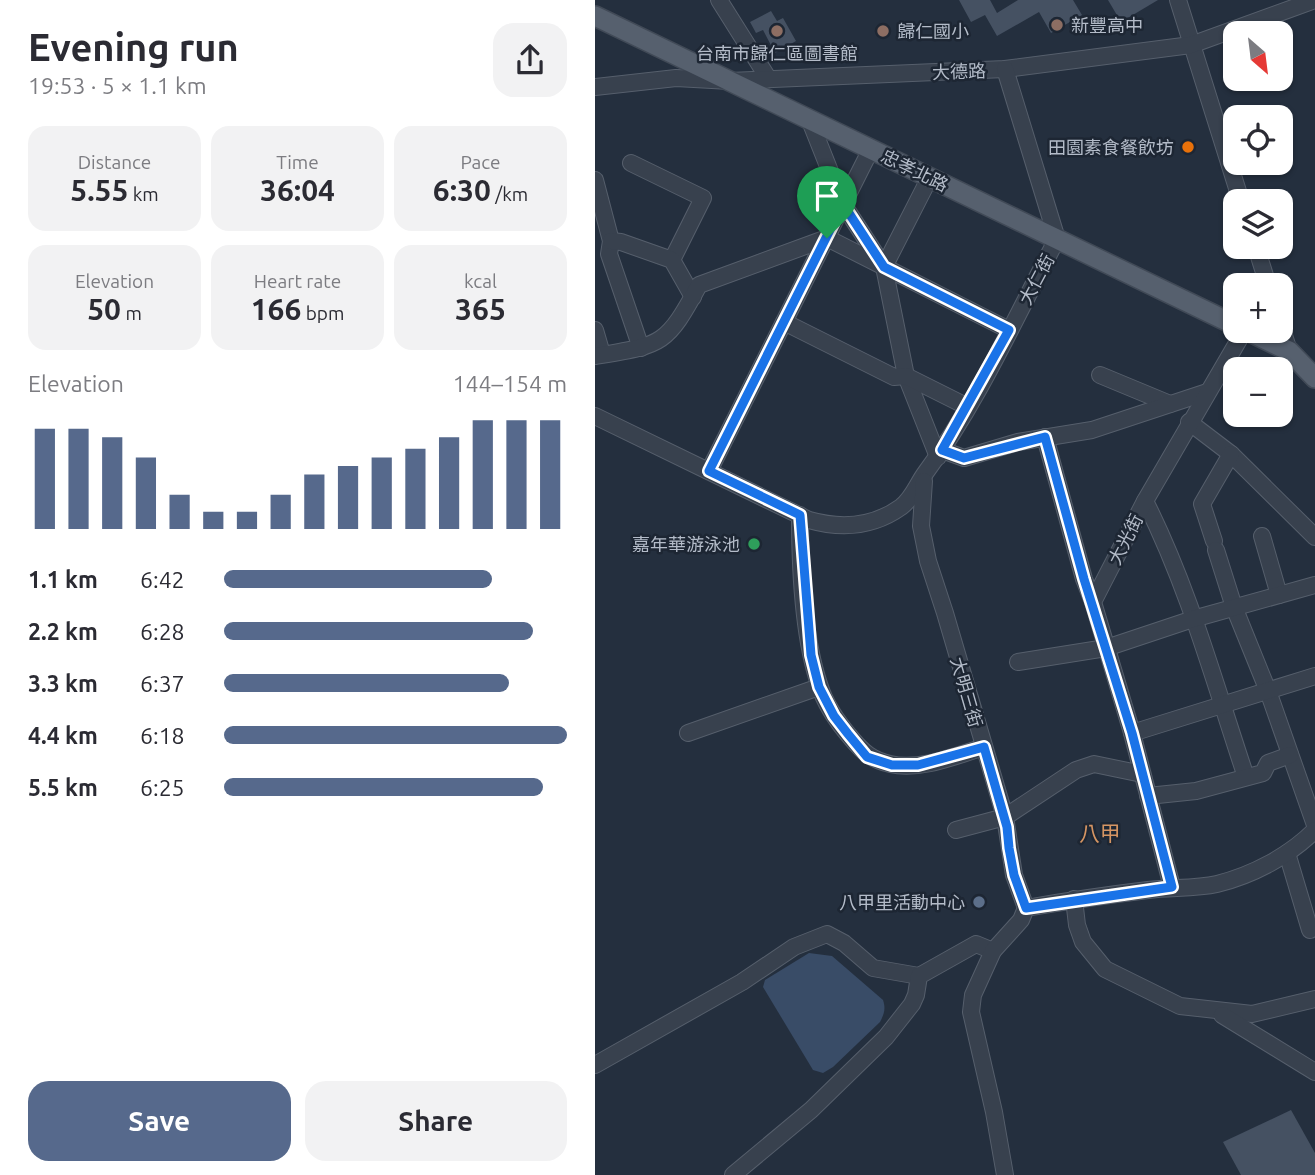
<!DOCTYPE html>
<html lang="en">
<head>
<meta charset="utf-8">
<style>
  body { margin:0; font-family:Ubuntu,"Noto Sans TC",sans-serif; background:#f2f2f3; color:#2b2b33; height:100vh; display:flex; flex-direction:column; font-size:26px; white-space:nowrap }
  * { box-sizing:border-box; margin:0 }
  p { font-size:23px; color:#7c7c81 }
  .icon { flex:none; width:38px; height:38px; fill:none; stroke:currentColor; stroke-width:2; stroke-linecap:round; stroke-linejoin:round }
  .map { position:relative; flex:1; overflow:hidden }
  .drawer { display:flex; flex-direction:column; background:#fff; width:595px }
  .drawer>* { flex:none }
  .needle { width:46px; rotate:152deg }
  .fabs { position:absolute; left:628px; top:21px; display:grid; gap:14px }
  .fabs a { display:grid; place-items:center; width:70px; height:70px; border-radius:14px; background:#fff; box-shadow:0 2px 5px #0004; font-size:35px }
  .pin { position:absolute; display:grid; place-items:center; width:60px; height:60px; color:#fff; margin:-72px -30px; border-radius:50% 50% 50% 0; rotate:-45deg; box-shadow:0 0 7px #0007 }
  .pin .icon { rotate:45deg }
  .round { display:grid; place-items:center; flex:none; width:74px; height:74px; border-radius:21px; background:#f2f2f3 }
  .overview { display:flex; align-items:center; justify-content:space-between; height:119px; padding:0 28px }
  h1 { font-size:38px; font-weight:700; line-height:52px }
  .figures { display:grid; grid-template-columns:repeat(3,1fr); gap:10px; height:119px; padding:7px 28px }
  .figures div { display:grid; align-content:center; border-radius:18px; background:#f2f2f3; text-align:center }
  .figures b { font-size:30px; font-weight:700 }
  .figures small { font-size:19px; font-weight:400 }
  .figures p { font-size:19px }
  .chart { height:196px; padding:14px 28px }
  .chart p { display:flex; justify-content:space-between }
  .chart svg { width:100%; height:126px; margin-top:7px; stroke:#56698c; stroke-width:6 }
  .primary-button { display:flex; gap:14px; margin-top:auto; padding:14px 28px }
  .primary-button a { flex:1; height:80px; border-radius:21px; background:#56698c; color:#fff; font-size:28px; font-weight:700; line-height:80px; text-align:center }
  .primary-button a+a { background:#f2f2f3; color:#2b2b33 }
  ul { padding:0 28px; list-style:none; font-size:23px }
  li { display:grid; grid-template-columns:112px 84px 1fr; align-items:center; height:52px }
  li i { height:18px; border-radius:9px; background:#56698c }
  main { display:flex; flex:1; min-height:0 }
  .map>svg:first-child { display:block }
  .water { fill:#394c67 }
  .building { fill:#455162 }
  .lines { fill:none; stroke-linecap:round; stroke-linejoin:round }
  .minor-casing { stroke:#565f6c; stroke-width:18 }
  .major-casing { stroke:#414a57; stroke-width:22 }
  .minor { stroke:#38414e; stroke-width:16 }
  .major { stroke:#56606e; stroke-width:19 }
  .route-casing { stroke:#fff; stroke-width:14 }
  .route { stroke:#1a73e8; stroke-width:9 }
  .education-dot { fill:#8d6e63; stroke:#1d2633; stroke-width:2.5 }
  .food-dot { fill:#e8710a; stroke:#1d2633; stroke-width:2.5 }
  .leisure-dot { fill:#2e9e5b; stroke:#1d2633; stroke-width:2.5 }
  .service-dot { fill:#5c6f8a; stroke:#1d2633; stroke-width:2.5 }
  .labels { text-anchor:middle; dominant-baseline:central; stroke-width:5; stroke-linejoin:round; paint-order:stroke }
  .poi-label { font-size:18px; fill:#b4bcc9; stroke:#1d2633; text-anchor:end }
  .street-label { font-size:18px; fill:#b4bcc9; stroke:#1d2633 }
  .quarter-label { font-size:21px; fill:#d59563; stroke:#1d2633 }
</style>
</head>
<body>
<main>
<section class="drawer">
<div class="overview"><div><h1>Evening run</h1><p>19:53 · 5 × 1.1 km</p></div><a class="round"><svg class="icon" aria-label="share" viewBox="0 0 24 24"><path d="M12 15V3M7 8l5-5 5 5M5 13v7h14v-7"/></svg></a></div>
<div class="figures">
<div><p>Distance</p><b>5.55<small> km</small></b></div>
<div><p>Time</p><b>36:04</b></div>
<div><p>Pace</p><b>6:30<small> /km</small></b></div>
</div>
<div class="figures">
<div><p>Elevation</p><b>50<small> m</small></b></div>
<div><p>Heart rate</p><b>166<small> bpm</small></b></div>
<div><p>kcal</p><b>365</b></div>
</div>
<div class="chart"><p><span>Elevation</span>144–154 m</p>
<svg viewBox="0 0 160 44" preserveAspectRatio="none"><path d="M5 44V9M15 44V9M25 44V12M35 44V19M45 44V32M55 44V38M65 44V38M75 44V32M85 44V25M95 44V22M105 44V19M115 44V16M125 44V12M135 44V6M145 44V6M155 44V6"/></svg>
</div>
<ul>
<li><b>1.1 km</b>6:42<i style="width:78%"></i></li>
<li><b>2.2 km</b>6:28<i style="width:90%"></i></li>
<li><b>3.3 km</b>6:37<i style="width:83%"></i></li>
<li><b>4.4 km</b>6:18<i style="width:100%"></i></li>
<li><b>5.5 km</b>6:25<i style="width:93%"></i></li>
</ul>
<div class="primary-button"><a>Save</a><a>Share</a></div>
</section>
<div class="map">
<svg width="720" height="1175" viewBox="0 0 720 1175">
  <rect width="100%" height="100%" fill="#242f3e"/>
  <path class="water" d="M214,953L237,956L288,1000C291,1009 289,1014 285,1022L238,1067L228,1073L218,1070L168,987L170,980Z"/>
  <g class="building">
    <polygon points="364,0 395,0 402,13 423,0 478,0 487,15 456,33 444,12 402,36 390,15 376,22"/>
    <polygon points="513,0 563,0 526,22"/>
    <polygon points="176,11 182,21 188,18 201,41 180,53 168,30 161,33 155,22"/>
    <polygon points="696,1110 720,1153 720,1175 646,1175 628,1142"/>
  </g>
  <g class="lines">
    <defs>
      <g id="minor">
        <polyline points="124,0 173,78"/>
        <polyline points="583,0 646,201"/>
        <polyline points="0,87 81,78 135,81 410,69 596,45 720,0"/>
        <polyline points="215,121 248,204 289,267 311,376 343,457"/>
        <polyline points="36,163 108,198 77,260"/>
        <polyline points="0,180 16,241 14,254 46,348"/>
        <polyline points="16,241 26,242 77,260 98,297"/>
        <polyline points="661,247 673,285"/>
        <polyline points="289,267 335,177"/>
        <polyline points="189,322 299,377 311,376 373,407"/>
        <polyline points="686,326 694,351"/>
        <polyline points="0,330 7,354"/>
        <path d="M0,356C67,345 71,346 104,285L232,238L414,330"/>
        <polyline points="505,375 575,404"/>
        <path d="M0,416L214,520C246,529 278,527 306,507C318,498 322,484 331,472C383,402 421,316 462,239L410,69"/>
        <polyline points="594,422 636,454 720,537"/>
        <polyline points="450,437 489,579 498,602"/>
        <polyline points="347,450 369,458 423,442 497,430 612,392"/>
        <polyline points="114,471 276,149"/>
        <polyline points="329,481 326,526 333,561 350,613 410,817 419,875 431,908"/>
        <path d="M550,501C594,588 620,685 651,777"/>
        <path d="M205,515C205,566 208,636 224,684C230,705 243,723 257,739C268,752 277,760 295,764C325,771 360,756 389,747"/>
        <polyline points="667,536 684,595"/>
        <polyline points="619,541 607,504 636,454"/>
        <polyline points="621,550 639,607 673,691 720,825"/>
        <polyline points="423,662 511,648 598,619 720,585"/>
        <polyline points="93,733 224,687"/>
        <polyline points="537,733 720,676"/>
        <polyline points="553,796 601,791 668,773 673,763 695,755"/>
        <polyline points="361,830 410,817 481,770 499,764 547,774"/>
        <polyline points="692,853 715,930"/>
        <polyline points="577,887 537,733 498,602 550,501 649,331"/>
        <polyline points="479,899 482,925 488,942 510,969 585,1006 657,1014 720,999"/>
        <polyline points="627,1015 720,1072"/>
        <polyline points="0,1065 147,982 199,947 232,934 249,943 278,968 324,976"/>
        <polyline points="138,1175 216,1110 291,1037 317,1004 321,995 324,976 381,944 398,951"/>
        <path d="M410,1175L399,1112L376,1012L378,995L398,951L426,920L431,908C471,901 512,895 553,890C575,887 600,889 622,884C658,875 694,856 720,830"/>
      </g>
      <g id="major">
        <polyline points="0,16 640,325"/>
        <polyline points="653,331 694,351 720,378"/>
      </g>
    </defs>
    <use href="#minor" class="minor-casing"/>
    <use href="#major" class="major-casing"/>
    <use href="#minor" class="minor"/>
    <use href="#major" class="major"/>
  </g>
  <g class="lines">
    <defs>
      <polygon id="route" points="248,204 289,267 414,330 347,450 369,458 450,437 489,579 537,733 577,887 431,908 419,875 414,848 412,827 389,747 323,765 297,765 272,757 253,734 239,716 224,687 216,655 205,515 114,471"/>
    </defs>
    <use href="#route" class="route-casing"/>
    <use href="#route" class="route"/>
  </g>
  <g class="education-dot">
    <circle cx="462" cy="25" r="7"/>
    <circle cx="182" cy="31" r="7"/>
    <circle cx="288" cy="31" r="7"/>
  </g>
  <circle class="food-dot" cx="593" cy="147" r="7"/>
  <circle class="leisure-dot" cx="159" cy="544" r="7"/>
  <circle class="service-dot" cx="384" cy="902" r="7"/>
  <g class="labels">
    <g class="poi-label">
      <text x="476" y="25" text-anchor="start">新豐高中</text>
      <text x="302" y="31" text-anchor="start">歸仁國小</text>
      <text x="182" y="53" text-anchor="middle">台南市歸仁區圖書館</text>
      <text x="579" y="147">田園素食餐飲坊</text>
      <text x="145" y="544">嘉年華游泳池</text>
      <text x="370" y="902">八甲里活動中心</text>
    </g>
    <g class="street-label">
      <text transform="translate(364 71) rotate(-2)">大德路</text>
      <text transform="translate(320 170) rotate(26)">忠孝北路</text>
      <text transform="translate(441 279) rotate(-62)">大仁街</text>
      <text transform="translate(530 539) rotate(-63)">大光街</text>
      <text transform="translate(372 692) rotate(74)">大明三街</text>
    </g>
    <g class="quarter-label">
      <text x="505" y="833">八甲</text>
    </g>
  </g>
</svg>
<div class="fabs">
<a><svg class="needle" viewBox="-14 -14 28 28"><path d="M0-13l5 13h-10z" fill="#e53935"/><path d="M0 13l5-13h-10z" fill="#7c7c81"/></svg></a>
<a><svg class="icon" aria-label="locate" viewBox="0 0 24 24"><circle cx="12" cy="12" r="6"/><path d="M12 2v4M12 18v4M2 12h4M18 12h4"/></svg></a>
<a><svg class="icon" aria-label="layers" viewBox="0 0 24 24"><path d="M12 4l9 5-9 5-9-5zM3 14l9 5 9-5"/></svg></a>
<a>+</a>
<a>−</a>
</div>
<div class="pin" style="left:232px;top:238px;background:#1e9e55"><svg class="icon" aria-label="arrive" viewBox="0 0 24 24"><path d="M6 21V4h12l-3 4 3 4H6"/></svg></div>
</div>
</main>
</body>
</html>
